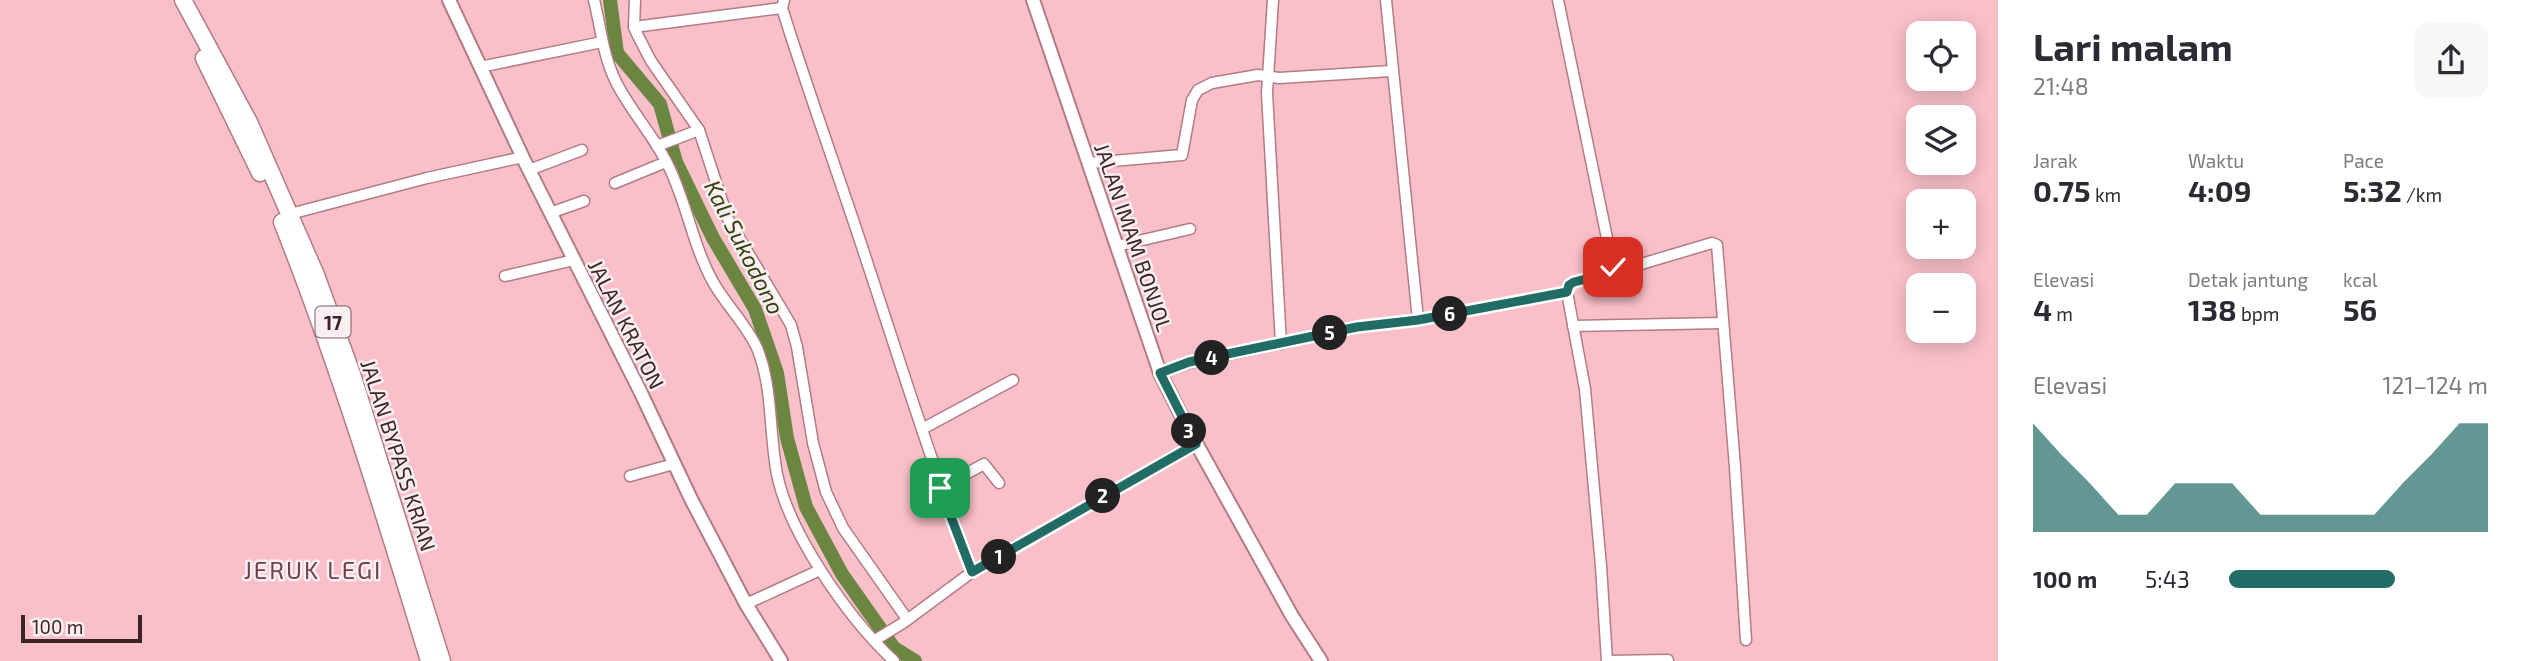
<!DOCTYPE html>
<html lang="id">
<head>
<meta charset="utf-8">
<style>
  body { margin:0; font-family:"Exo 2",sans-serif; background:#f7f7f7; color:#2b2b33; height:100vh; display:flex; flex-direction:column; font-size:26px; white-space:nowrap }
  * { box-sizing:border-box; margin:0 }
  p { font-size:23px; color:#7c7c81 }
  .icon { flex:none; width:38px; height:38px; fill:none; stroke:currentColor; stroke-width:2; stroke-linecap:round; stroke-linejoin:round }
  .map { position:relative; flex:1; overflow:hidden }
  .side { display:flex; flex-direction:column; background:#fff; width:525px }
  .side>* { flex:none }
  .fabs { position:absolute; left:1906px; top:21px; display:grid; gap:14px }
  .fabs a { display:grid; place-items:center; width:70px; height:70px; border-radius:14px; background:#fff; box-shadow:0 4px 18px #0003; font-size:35px }
  .scale { position:absolute; left:21px; bottom:18px; width:121px; box-sizing:border-box; padding-left:7px; border:4px solid #3a2428; border-top:0; font-size:19px; line-height:24px; white-space:nowrap; color:#3a2428; -webkit-text-stroke:5px #fbeff1; paint-order:stroke }
  .pin { position:absolute; display:grid; place-items:center; width:60px; height:60px; color:#fff; margin:-30px; border-radius:14px; box-shadow:0 4px 10px #0006 }
  .km { position:absolute; width:35px; height:35px; margin:-18px; border-radius:50%; background:#222; color:#fff; font-size:19px; line-height:35px; text-align:center }
  .round { display:grid; place-items:center; flex:none; width:74px; height:74px; border-radius:14px; background:#f7f7f7 }
  .head { display:flex; align-items:center; justify-content:space-between; height:119px; padding:0 35px }
  h1 { font-size:38px; font-weight:700; line-height:52px }
  .metrics { display:grid; grid-template-columns:repeat(3,1fr); gap:10px; height:119px; padding:7px 35px }
  .metrics div { display:grid; align-content:center }
  .metrics b { font-size:30px; font-weight:700 }
  .metrics small { font-size:19px; font-weight:400 }
  .metrics p { font-size:19px }
  .chart { height:196px; padding:14px 35px }
  .chart p { display:flex; justify-content:space-between }
  .chart svg { width:100%; height:126px; margin-top:7px; fill:#226c66; opacity:.7 }
  ul { padding:0 35px; list-style:none; font-size:23px }
  li { display:grid; grid-template-columns:112px 84px 1fr; align-items:center; height:52px }
  li i { height:18px; border-radius:9px; background:#226c66 }
  main { display:flex; flex:1; min-height:0 }
  .map>svg:first-child { display:block }
  .lines { fill:none; stroke-linecap:round; stroke-linejoin:round }
  .river { stroke:#6a8641; stroke-width:14 }
  .minor-casing { stroke:#b27b85; stroke-width:13 }
  .tertiary-casing { stroke:#b27b85; stroke-width:16 }
  .secondary-casing { stroke:#b27b85; stroke-width:16 }
  .trunk-casing { stroke:#b27b85; stroke-width:19 }
  .minor { stroke:#fff; stroke-width:10 }
  .tertiary { stroke:#fff; stroke-width:12 }
  .secondary { stroke:#fff; stroke-width:12 }
  .trunk { stroke:#fff; stroke-width:16 }
  .route-casing { stroke:#fff; stroke-width:14 }
  .route { stroke:#226c66; stroke-width:9 }
  .labels { text-anchor:middle; dominant-baseline:central; stroke-width:5; stroke-linejoin:round; paint-order:stroke }
  .shield { fill:#fbeff1; stroke:#746164; stroke-width:2 }
  .shield-label { font-size:19px; font-weight:bold; fill:#3a2428 }
  .street-label { font-size:21px; fill:#3a2428; stroke:#fbeff1 }
  .water-label { font-size:23px; font-style:italic; fill:#30430f; stroke:#fbeff1 }
  .quarter-label { font-size:24px; letter-spacing:2px; fill:#71404a; stroke:#fbeff1 }
</style>
</head>
<body>
<main>
<div class="map">
<svg width="1998" height="661" viewBox="0 0 1998 661">
  <rect width="100%" height="100%" fill="#fac0c9"/>
  <g class="lines">
    <polyline class="river" points="610,0 617,53 660,104 676,162 713,238 755,309 777,373 787,438 806,507 842,574 894,648 915,661"/>
    <defs>
      <g id="minor">
        <path d="M594,0C601,28 603,56 616,82C631,112 655,137 669,167C687,204 693,246 713,282C726,305 746,324 757,348C773,386 769,433 777,474C789,534 849,619 894,661"/>
        <polyline points="635,0 634,27 637,34 651,61 699,130 728,219 791,325 797,347 813,443 826,492 843,528 907,619"/>
        <path d="M784,0L782,8C809,94 840,179 868,265C902,368 934,471 972,572"/>
        <polyline points="1273,0 1267,93 1281,344"/>
        <polyline points="1386,0 1418,320"/>
        <polyline points="634,27 782,8"/>
        <polyline points="480,67 602,42"/>
        <polyline points="657,146 699,130"/>
        <polyline points="1089,163 1182,155 1192,100 1198,90 1212,83 1258,75 1279,78 1391,71"/>
        <polyline points="529,170 582,150"/>
        <polyline points="615,183 666,162"/>
        <polyline points="550,213 584,201"/>
        <polyline points="290,214 427,178 523,157"/>
        <polyline points="1117,246 1190,229"/>
        <polyline points="1614,272 1712,243 1717,245 1735,467 1746,640"/>
        <polyline points="505,276 574,260"/>
        <polyline points="1567,292 1585,389 1601,566 1607,661 1668,660"/>
        <polyline points="1573,326 1722,323"/>
        <polyline points="1160,373 1189,363 1357,327 1418,320 1567,292 1568,285 1574,282 1614,272 1558,0"/>
        <polyline points="922,429 1013,380"/>
        <polyline points="630,476 674,464"/>
        <polyline points="940,488 984,464 999,483"/>
        <polyline points="746,604 820,570"/>
        <polyline points="875,640 903,623 972,572 1196,444"/>
      </g>
      <polyline id="tertiary" points="449,0 524,160 641,393 691,499 746,604 781,661"/>
      <polyline id="secondary" points="1033,0 1160,373 1185,423 1292,616 1321,661"/>
      <g id="trunk">
        <polyline points="183,0 249,122 316,275 352,374 442,661"/>
        <polyline points="204,58 260,173"/>
        <path d="M282,222C339,366 384,513 429,661"/>
      </g>
    </defs>
    <use href="#minor" class="minor-casing"/>
    <use href="#tertiary" class="tertiary-casing"/>
    <use href="#secondary" class="secondary-casing"/>
    <use href="#trunk" class="trunk-casing"/>
    <use href="#minor" class="minor"/>
    <use href="#tertiary" class="tertiary"/>
    <use href="#secondary" class="secondary"/>
    <use href="#trunk" class="trunk"/>
  </g>
  <g class="lines">
    <defs>
      <polyline id="route" points="940,488 972,572 1196,444 1160,373 1189,362 1357,327 1418,320 1567,292 1569,285 1574,282 1614,272 1613,267"/>
    </defs>
    <use href="#route" class="route-casing"/>
    <use href="#route" class="route"/>
  </g>
  <g class="labels">
    <rect class="shield" x="315.5" y="306.5" width="35" height="31" rx="5"/>
    <g class="shield-label">
      <text x="333" y="322">17</text>
    </g>
    <g class="street-label">
      <text transform="translate(1134 237) rotate(71)">JALAN IMAM BONJOL</text>
      <text transform="translate(627 324) rotate(63)">JALAN KRATON</text>
      <text transform="translate(399 455) rotate(72)">JALAN BYPASS KRIAN</text>
    </g>
    <g class="water-label">
      <text transform="translate(745 247) rotate(63)">Kali Sukodono</text>
    </g>
    <g class="quarter-label">
      <text x="313" y="569">JERUK LEGI</text>
    </g>
  </g>
</svg>
<div class="fabs">
<a><svg class="icon" aria-label="locate" viewBox="0 0 24 24"><circle cx="12" cy="12" r="6"/><path d="M12 2v4M12 18v4M2 12h4M18 12h4"/></svg></a>
<a><svg class="icon" aria-label="layers" viewBox="0 0 24 24"><path d="M12 4l9 5-9 5-9-5zM3 14l9 5 9-5"/></svg></a>
<a>+</a>
<a>−</a>
</div>
<div class="scale">100 m</div>
<div class="pin" style="left:940px;top:488px;background:#1e9e55"><svg class="icon" aria-label="arrive" viewBox="0 0 24 24"><path d="M6 21V4h12l-3 4 3 4H6"/></svg></div>
<div class="pin" style="left:1613px;top:267px;background:#d93025"><svg class="icon" aria-label="check" viewBox="0 0 24 24"><path d="M5 12l5 5 9-10"/></svg></div>
<b class="km" style="left:999px;top:557px">1</b>
<b class="km" style="left:1103px;top:496px">2</b>
<b class="km" style="left:1189px;top:431px">3</b>
<b class="km" style="left:1212px;top:358px">4</b>
<b class="km" style="left:1330px;top:333px">5</b>
<b class="km" style="left:1450px;top:314px">6</b>
</div>
<section class="side">
<div class="head"><div><h1>Lari malam</h1><p>21:48</p></div><a class="round"><svg class="icon" aria-label="share" viewBox="0 0 24 24"><path d="M12 15V3M7 8l5-5 5 5M5 13v7h14v-7"/></svg></a></div>
<div class="metrics">
<div><p>Jarak</p><b>0.75<small> km</small></b></div>
<div><p>Waktu</p><b>4:09</b></div>
<div><p>Pace</p><b>5:32<small> /km</small></b></div>
</div>
<div class="metrics">
<div><p>Elevasi</p><b>4<small> m</small></b></div>
<div><p>Detak jantung</p><b>138<small> bpm</small></b></div>
<div><p>kcal</p><b>56</b></div>
</div>
<div class="chart"><p><span>Elevasi</span>121–124 m</p>
<svg viewBox="0 0 160 44" preserveAspectRatio="none"><path d="M0 44V6L10 17L20 27L30 38L40 38L50 27L60 27L70 27L80 38L90 38L100 38L110 38L120 38L130 27L140 17L150 6L160 6V44z"/></svg>
</div>
<ul>
<li><b>100 m</b>5:43<i style="width:64%"></i></li>
</ul>
</section>
</main>
</body>
</html>
